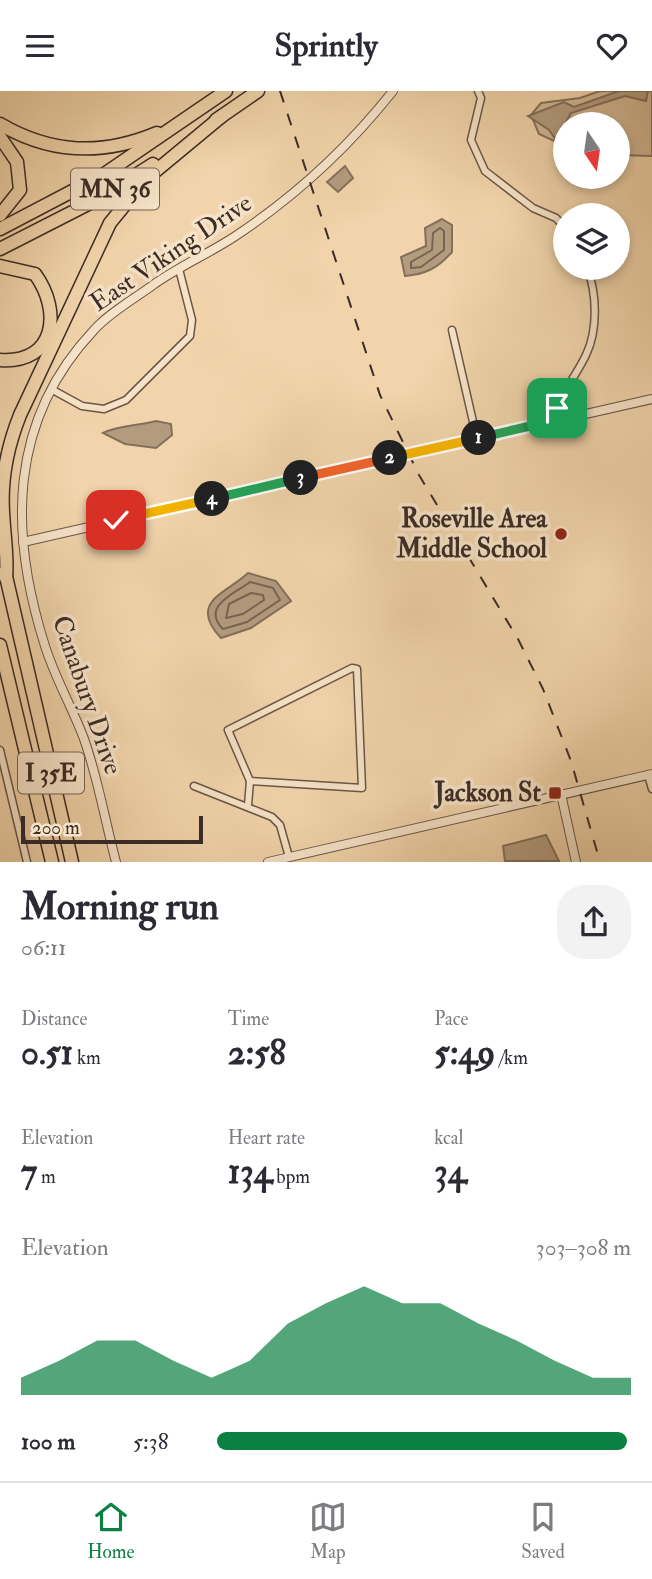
<!DOCTYPE html>
<html lang="en">
<head>
<meta charset="utf-8">
<style>
  body { margin:0; font-family:"IM FELL Double Pica",serif; background:#f2f2f3; color:#2b2b33; height:100vh; display:flex; flex-direction:column; font-size:26px; white-space:nowrap }
  * { box-sizing:border-box; margin:0 }
  p { font-size:23px; color:#7c7c81 }
  .icon { flex:none; width:38px; height:38px; fill:none; stroke:currentColor; stroke-width:2; stroke-linecap:round; stroke-linejoin:round }
  .map { position:relative; height:771px; overflow:hidden }
  .side { display:flex; flex-direction:column; background:#fff; flex:1 }
  .side>* { flex:none }
  .needle { width:46px; rotate:167deg }
  .controls { position:absolute; left:553px; top:21px; display:grid; gap:14px }
  .controls a { display:grid; place-items:center; width:77px; height:77px; border-radius:50%; background:#fff; box-shadow:0 4px 10px #0003; font-size:35px }
  .scale { position:absolute; left:21px; bottom:18px; width:182px; box-sizing:border-box; padding-left:7px; border:4px solid #3c2c26; border-top:0; font-size:19px; line-height:24px; white-space:nowrap; color:#3c2c26; -webkit-text-stroke:5px #f6e3c8; paint-order:stroke }
  .pin { position:absolute; display:grid; place-items:center; width:60px; height:60px; color:#fff; margin:-30px; border-radius:14px; box-shadow:0 4px 10px #0006 }
  .km { position:absolute; width:35px; height:35px; margin:-18px; border-radius:50%; background:#222; color:#fff; font-size:19px; line-height:35px; text-align:center }
  .round { display:grid; place-items:center; flex:none; width:74px; height:74px; border-radius:28px; background:#f2f2f3 }
  .headline { display:flex; align-items:center; justify-content:space-between; height:119px; padding:0 21px }
  h1 { font-size:38px; font-weight:700; line-height:52px }
  .metrics { display:grid; grid-template-columns:repeat(3,1fr); gap:10px; height:119px; padding:7px 21px }
  .metrics div { display:grid; align-content:center }
  .metrics b { font-size:35px; font-weight:700 }
  .metrics small { font-size:19px; font-weight:400 }
  .metrics p { font-size:19px }
  .chart { height:196px; padding:14px 21px }
  .chart p { display:flex; justify-content:space-between }
  .chart svg { width:100%; height:126px; margin-top:7px; fill:#0b8043; opacity:.7 }
  ul { padding:0 21px; list-style:none; font-size:23px }
  li { display:grid; grid-template-columns:112px 84px 1fr; align-items:center; height:52px }
  li i { height:18px; border-radius:9px; background:#0b8043 }
  header { display:flex; justify-content:space-between; align-items:center; height:91px; padding:0 21px; background:#fff; font-size:32px; font-weight:700 }
  .dock { display:flex; justify-content:space-around; align-items:center; height:98px; border-top:2px solid #e1e1e2; background:#fff; font-size:19px; color:#7c7c81 }
  .dock a { display:grid; justify-items:center; gap:4px }
  .dock .on { color:#0b8043 }
  .map>svg:first-child { display:block }
  .green { fill:#d2b794; stroke:#87725d; stroke-width:2 }
  .water { fill:#b39b7e; stroke:#836f5b; stroke-width:2 }
  .lines { fill:none; stroke-linecap:round; stroke-linejoin:round }
  .shore { stroke:#786452; stroke-width:2 }
  .minor-casing { stroke:#695647; stroke-width:9 }
  .tertiary-casing { stroke:#695647; stroke-width:10 }
  .motorway-casing { stroke:#3c2c26; stroke-width:15 }
  .minor { stroke:#f6e3c8; stroke-width:6 }
  .tertiary { stroke:#f6e3c8; stroke-width:8 }
  .motorway { stroke:#f1d4ab; stroke-width:12 }
  .rail { stroke:#3c2c26; stroke-width:2; stroke-dasharray:12 12; stroke-linecap:butt }
  .split-1-casing { stroke:#fff; stroke-width:14 }
  .split-2-casing { stroke:#fff; stroke-width:14 }
  .split-3-casing { stroke:#fff; stroke-width:14 }
  .split-4-casing { stroke:#fff; stroke-width:14 }
  .split-5-casing { stroke:#fff; stroke-width:14 }
  .split-1 { stroke:#22a559; stroke-width:9 }
  .split-2 { stroke:#f5b400; stroke-width:9 }
  .split-3 { stroke:#f0652b; stroke-width:9 }
  .split-4 { stroke:#22a559; stroke-width:9 }
  .split-5 { stroke:#f5b400; stroke-width:9 }
  .poi-dot { fill:#8f2418; stroke:#f6e3c8; stroke-width:2.5 }
  .labels { text-anchor:middle; dominant-baseline:central; stroke-width:7; stroke-linejoin:round; paint-order:stroke }
  .shield { fill:#f6e3c8; stroke:#746357; stroke-width:2 }
  .shield-label { font-size:24px; font-weight:bold; fill:#3c2c26 }
  .street-label { font-size:26px; fill:#3c2c26; stroke:#f6e3c8 }
  .poi-label { font-size:26px; font-weight:bold; fill:#3c2c26; stroke:#f6e3c8; text-anchor:end }
</style>
</head>
<body>
<header><svg class="icon" aria-label="menu" viewBox="0 0 24 24"><path d="M4 6h16M4 12h16M4 18h16"/></svg>Sprintly<svg class="icon" aria-label="heart" viewBox="0 0 24 24"><path d="M12 20l-8-8c-3-5 5-10 8-4 3-6 11-1 8 4z"/></svg></header>
<div class="map">
<svg width="652" height="771" viewBox="0 0 652 771">
  <rect width="100%" height="100%" fill="#f1d4ab"/>
  <filter id="stains"><feTurbulence type="fractalNoise" baseFrequency=".00286" numOctaves="4"/><feColorMatrix values="0 0 0 0 .2 0 0 0 0 .09 0 0 0 0 .02 0 0 0 .5 -.17"/></filter>
  <radialGradient id="worn" r=".72"><stop offset=".6" stop-color="#630" stop-opacity="0"/><stop offset="1" stop-color="#630" stop-opacity=".3"/></radialGradient>
  <polygon class="green" points="600,0 652,0 652,65 618,64 618,33 565,33 565,55 539,43 531,24 541,12 580,7"/>
  <g class="water">
    <polygon points="619,0 648,0 646,10 625,5 571,22 563,37 565,51 561,56 549,39 528,25 564,11 574,16"/>
    <polygon points="345,75 353,87 338,101 327,91"/>
    <path d="M442,128L452,134V161C438,177 426,183 405,185L401,166L426,155L425,137Z"/>
    <path d="M156,330L171,333L172,344L156,357L125,353L103,342C119,334 138,335 156,330Z"/>
    <path d="M248,482L276,490L291,510L251,537L221,547C187,511 227,502 248,482Z"/>
    <polygon points="546,744 559,770 505,770 503,755"/>
  </g>
  <g class="lines">
    <g class="shore">
      <polygon points="440,137 444,140 444,159 421,176 411,177 411,171 432,159 433,142"/>
      <path d="M250,491L273,497L280,509L247,531L223,538C200,515 236,502 250,491Z"/>
      <polygon points="251,502 263,504 264,509 243,523 226,527 229,513"/>
    </g>
    <defs>
      <g id="minor">
        <polyline points="478,0 481,7 471,49 485,80 533,117 556,127 565,137"/>
        <polyline points="452,239 477,348"/>
        <polyline points="51,298 82,315 104,318 126,309 190,245 192,229 179,178"/>
        <path d="M556,329C559,303 575,287 586,264C598,239 597,202 587,177"/>
        <polygon points="352,577 357,578 362,697 250,690 228,639"/>
        <polyline points="0,659 27,771"/>
        <polyline points="648,684 652,698"/>
        <polyline points="194,695 272,726 280,734 289,766"/>
        <polyline points="248,714 250,690"/>
      </g>
      <g id="tertiary">
        <polyline points="23,451 652,308"/>
        <polyline points="561,703 576,771"/>
        <path d="M116,771C105,730 98,687 84,648C72,616 55,587 45,555C9,442 8,330 94,239C109,222 134,208 153,194C178,176 208,163 234,146C296,105 347,58 393,0"/>
        <polyline points="268,771 652,683"/>
      </g>
      <g id="motorway">
        <polyline points="216,29 258,0"/>
        <path d="M0,33C51,63 102,65 157,42"/>
        <polyline points="0,46 17,71 20,99 0,124"/>
        <polyline points="0,138 103,84 226,0"/>
        <polyline points="0,158 96,109 153,73"/>
        <path d="M0,175L35,183C62,220 56,273 0,269"/>
        <polyline points="5,481 72,771"/>
        <path d="M6,487C8,465 4,444 3,421C1,389 8,354 20,324L110,132L146,88L222,25"/>
        <polyline points="0,554 52,771"/>
      </g>
    </defs>
    <use href="#minor" class="minor-casing"/>
    <use href="#tertiary" class="tertiary-casing"/>
    <use href="#motorway" class="motorway-casing"/>
    <use href="#minor" class="minor"/>
    <use href="#tertiary" class="tertiary"/>
    <use href="#motorway" class="motorway"/>
    <polyline class="rail" points="280,0 380,304 419,384 518,548 543,598 571,670 600,771"/>
  </g>
  <g class="lines">
    <defs>
      <polyline id="split-1" points="479,347 556,329 557,317"/>
      <polyline id="split-2" points="390,367 479,347"/>
      <polyline id="split-3" points="301,387 390,367"/>
      <polyline id="split-4" points="212,408 301,387"/>
      <polyline id="split-5" points="116,429 212,408"/>
    </defs>
    <use href="#split-1" class="split-1-casing"/>
    <use href="#split-2" class="split-2-casing"/>
    <use href="#split-3" class="split-3-casing"/>
    <use href="#split-4" class="split-4-casing"/>
    <use href="#split-5" class="split-5-casing"/>
    <use href="#split-1" class="split-1"/>
    <use href="#split-2" class="split-2"/>
    <use href="#split-3" class="split-3"/>
    <use href="#split-4" class="split-4"/>
    <use href="#split-5" class="split-5"/>
  </g>
  <g class="poi-dot">
    <circle cx="561" cy="443" r="7"/>
    <rect x="548" y="695" width="14" height="14" rx="3.5"/>
  </g>
  <g class="labels">
    <g class="shield">
      <rect x="71" y="77.5" width="88" height="41" rx="5"/>
      <rect x="18" y="661.5" width="66" height="41" rx="5"/>
    </g>
    <g class="shield-label">
      <text x="115" y="98">MN 36</text>
      <text x="51" y="682">I 35E</text>
    </g>
    <g class="street-label">
      <text transform="translate(171 162) rotate(-34)">East Viking Drive</text>
      <text transform="translate(87 604) rotate(71)">Canabury Drive</text>
    </g>
    <g class="poi-label">
      <text x="547" y="428">Roseville Area<tspan x="547" dy="30">Middle School</tspan></text>
      <text x="541" y="702">Jackson St</text>
    </g>
  </g>
  <rect width="100%" height="100%" filter="url(#stains)"/>
  <rect width="100%" height="100%" fill="url(#worn)"/>
</svg>
<div class="controls">
<a><svg class="needle" viewBox="-14 -14 28 28"><path d="M0-13l5 13h-10z" fill="#e53935"/><path d="M0 13l5-13h-10z" fill="#7c7c81"/></svg></a>
<a><svg class="icon" aria-label="layers" viewBox="0 0 24 24"><path d="M12 4l9 5-9 5-9-5zM3 14l9 5 9-5"/></svg></a>
</div>
<div class="scale">200 m</div>
<div class="pin" style="left:557px;top:317px;background:#1e9e55"><svg class="icon" aria-label="arrive" viewBox="0 0 24 24"><path d="M6 21V4h12l-3 4 3 4H6"/></svg></div>
<div class="pin" style="left:116px;top:429px;background:#d93025"><svg class="icon" aria-label="check" viewBox="0 0 24 24"><path d="M5 12l5 5 9-10"/></svg></div>
<b class="km" style="left:479px;top:347px">1</b>
<b class="km" style="left:390px;top:367px">2</b>
<b class="km" style="left:301px;top:387px">3</b>
<b class="km" style="left:212px;top:408px">4</b>
</div>
<section class="side">
<div class="headline"><div><h1>Morning run</h1><p>06:11</p></div><a class="round"><svg class="icon" aria-label="share" viewBox="0 0 24 24"><path d="M12 15V3M7 8l5-5 5 5M5 13v7h14v-7"/></svg></a></div>
<div class="metrics">
<div><p>Distance</p><b>0.51<small> km</small></b></div>
<div><p>Time</p><b>2:58</b></div>
<div><p>Pace</p><b>5:49<small> /km</small></b></div>
</div>
<div class="metrics">
<div><p>Elevation</p><b>7<small> m</small></b></div>
<div><p>Heart rate</p><b>134<small> bpm</small></b></div>
<div><p>kcal</p><b>34</b></div>
</div>
<div class="chart"><p><span>Elevation</span>303–308 m</p>
<svg viewBox="0 0 160 44" preserveAspectRatio="none"><path d="M0 44V38L10 32L20 25L30 25L40 32L50 38L60 32L70 19L80 12L90 6L100 12L110 12L120 19L130 25L140 32L150 38L160 38V44z"/></svg>
</div>
<ul>
<li><b>100 m</b>5:38<i style="width:99%"></i></li>
</ul>
</section>
<nav class="dock">
<a class="on"><svg class="icon" aria-label="home" viewBox="0 0 24 24"><path d="M3 11l9-7 9 7M6 9v11h12V9"/></svg>Home</a>
<a><svg class="icon" aria-label="map" viewBox="0 0 24 24"><path d="M3 6l6-2 6 2 6-2v14l-6 2-6-2-6 2zM9 4v14M15 6v14"/></svg>Map</a>
<a><svg class="icon" aria-label="saved" viewBox="0 0 24 24"><path d="M7 4h10v16l-5-4-5 4z"/></svg>Saved</a>
</nav>
</body>
</html>
